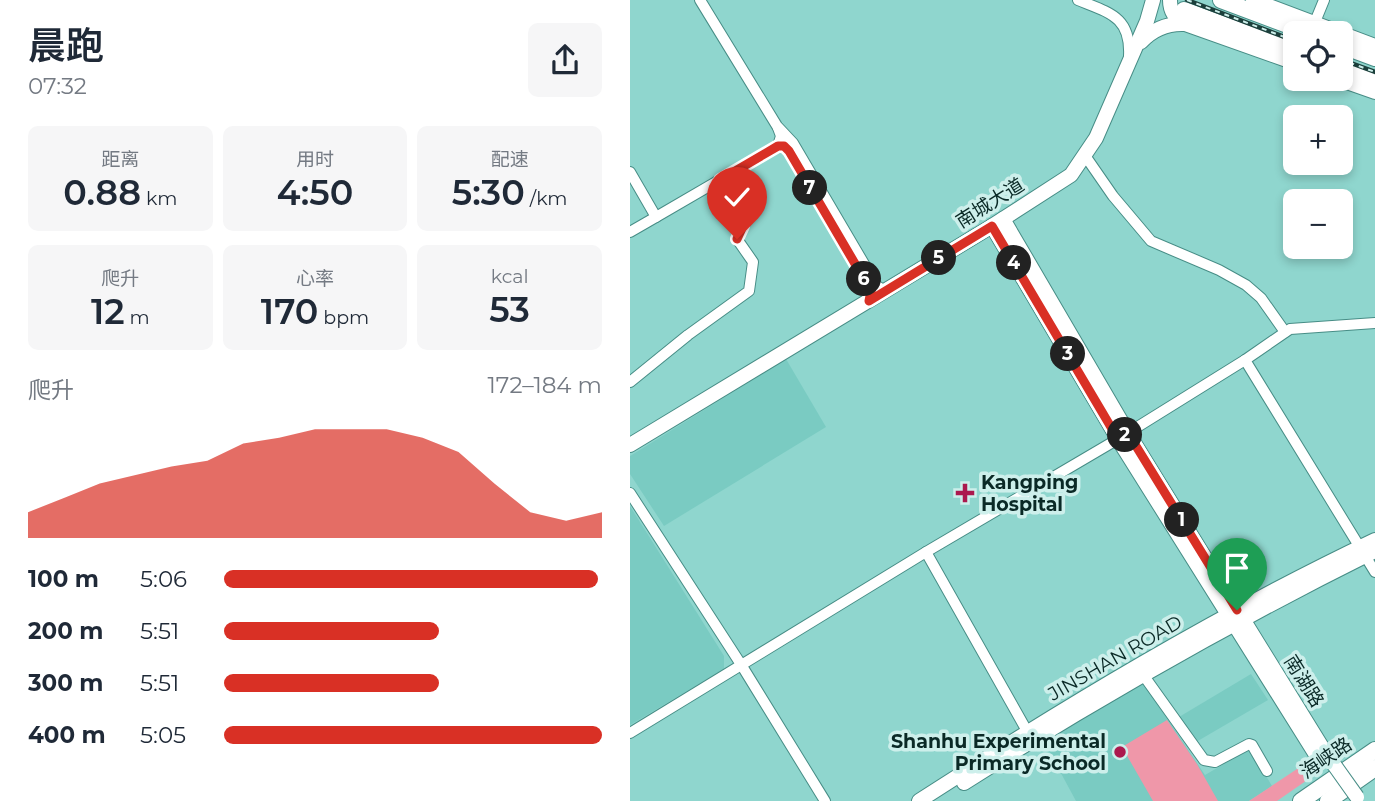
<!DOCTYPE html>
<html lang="zh">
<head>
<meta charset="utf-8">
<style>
  body { margin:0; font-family:Montserrat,"Noto Sans SC",sans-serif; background:#f6f6f7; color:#1f2937; height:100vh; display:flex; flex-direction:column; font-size:26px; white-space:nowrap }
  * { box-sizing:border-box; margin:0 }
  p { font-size:23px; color:#747a83 }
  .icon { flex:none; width:38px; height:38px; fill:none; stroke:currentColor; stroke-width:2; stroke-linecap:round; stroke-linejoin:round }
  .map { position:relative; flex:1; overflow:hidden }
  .drawer { display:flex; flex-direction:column; background:#fff; width:630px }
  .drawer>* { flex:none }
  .controls { position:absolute; left:653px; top:21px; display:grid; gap:14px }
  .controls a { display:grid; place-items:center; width:70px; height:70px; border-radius:10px; background:#fff; box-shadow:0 4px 10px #0003; font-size:35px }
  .pin { position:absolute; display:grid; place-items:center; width:60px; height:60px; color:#fff; margin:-72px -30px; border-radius:50% 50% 50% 0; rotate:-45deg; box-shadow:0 0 7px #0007 }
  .pin .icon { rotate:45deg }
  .km { position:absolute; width:35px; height:35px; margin:-18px; border-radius:50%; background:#222; color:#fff; font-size:19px; line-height:35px; text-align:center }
  .round { display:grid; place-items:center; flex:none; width:74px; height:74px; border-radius:10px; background:#f6f6f7 }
  .summary { display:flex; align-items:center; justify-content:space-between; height:119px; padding:0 28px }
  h1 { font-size:38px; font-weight:600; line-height:52px }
  .stats { display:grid; grid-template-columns:repeat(3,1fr); gap:10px; height:119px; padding:7px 28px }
  .stats div { display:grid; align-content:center; border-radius:10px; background:#f6f6f7; text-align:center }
  .stats b { font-size:35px; font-weight:600 }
  .stats small { font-size:19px; font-weight:400 }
  .stats p { font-size:19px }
  .chart { height:196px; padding:14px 28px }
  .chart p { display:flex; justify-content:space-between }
  .chart svg { width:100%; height:126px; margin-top:7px; fill:#d93025; opacity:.7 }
  ul { padding:0 28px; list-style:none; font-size:23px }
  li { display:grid; grid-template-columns:112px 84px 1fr; align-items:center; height:52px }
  li i { height:18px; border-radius:9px; background:#d93025 }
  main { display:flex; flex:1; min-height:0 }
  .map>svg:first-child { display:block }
  .built { fill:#7acbc2 }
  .green { fill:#ef97a9 }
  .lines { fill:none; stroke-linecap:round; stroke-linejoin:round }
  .minor-casing { stroke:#478d86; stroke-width:12 }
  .major-casing { stroke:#478d86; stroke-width:16 }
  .highway-casing { stroke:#478d86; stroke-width:18 }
  .minor { stroke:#fff; stroke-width:10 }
  .major { stroke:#fff; stroke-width:14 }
  .highway { stroke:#fff; stroke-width:16 }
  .rail-casing { stroke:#1c403c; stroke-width:4.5 }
  .rail { stroke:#cdefeb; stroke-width:2; stroke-dasharray:5; stroke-linecap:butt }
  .major-bridge-casing { stroke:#478d86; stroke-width:16; stroke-linecap:butt }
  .major-bridge { stroke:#fff; stroke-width:14 }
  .route-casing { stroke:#fff; stroke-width:14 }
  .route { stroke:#d93025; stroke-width:9 }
  .poi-dot { fill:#ab194e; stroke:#cdefeb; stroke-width:2.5 }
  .labels { text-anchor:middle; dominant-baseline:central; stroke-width:7; stroke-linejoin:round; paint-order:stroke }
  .street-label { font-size:19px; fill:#0a2926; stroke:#cdefeb }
  .poi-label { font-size:19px; font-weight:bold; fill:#0a2926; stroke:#cdefeb; text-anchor:start }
</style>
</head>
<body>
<main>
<section class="drawer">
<div class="summary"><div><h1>晨跑</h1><p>07:32</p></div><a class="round"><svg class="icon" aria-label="share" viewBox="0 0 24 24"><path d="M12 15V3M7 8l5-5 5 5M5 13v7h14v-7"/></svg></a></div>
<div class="stats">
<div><p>距离</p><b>0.88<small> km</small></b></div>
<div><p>用时</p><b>4:50</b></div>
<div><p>配速</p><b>5:30<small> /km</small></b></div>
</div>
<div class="stats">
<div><p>爬升</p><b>12<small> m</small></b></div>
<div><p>心率</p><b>170<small> bpm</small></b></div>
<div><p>kcal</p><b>53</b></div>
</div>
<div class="chart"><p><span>爬升</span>172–184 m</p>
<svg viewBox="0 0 160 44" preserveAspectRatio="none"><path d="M0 44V35L10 30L20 25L30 22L40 19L50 17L60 11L70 9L80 6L90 6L100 6L110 9L120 14L130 25L140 35L150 38L160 35V44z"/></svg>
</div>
<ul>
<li><b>100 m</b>5:06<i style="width:99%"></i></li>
<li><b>200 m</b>5:51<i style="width:57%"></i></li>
<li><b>300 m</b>5:51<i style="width:57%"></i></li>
<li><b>400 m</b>5:05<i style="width:100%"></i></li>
</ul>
</section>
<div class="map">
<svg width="745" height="801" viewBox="0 0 745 801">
  <rect width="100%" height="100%" fill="#8fd6ce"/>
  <g class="built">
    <polygon points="156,359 196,427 34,526 0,474 0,456"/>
    <polygon points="0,506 94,656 94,669 0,725"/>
    <polygon points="621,674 638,700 566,742 549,717"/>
    <polygon points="513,683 575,775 620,749 642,786 619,801 446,801 413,740"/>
  </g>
  <g class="green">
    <polygon points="537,720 567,764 588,801 523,801 492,747"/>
    <polygon points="676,763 683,776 647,801 619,801"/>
  </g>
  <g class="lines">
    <defs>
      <g id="minor">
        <polyline points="70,0 147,126 163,143 247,286 255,291"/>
        <path d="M448,0C480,13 501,17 499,56"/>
        <polyline points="685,22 694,0"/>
        <polyline points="148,146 154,147 159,151 241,291 239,301"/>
        <polyline points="456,157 483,196 521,241 589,270 616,285 631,298 655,332"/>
        <polyline points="0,172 26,217 148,146 151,136 148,128"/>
        <polyline points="0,232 26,217"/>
        <polyline points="615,360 745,572"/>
        <polyline points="0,382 58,335 119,291 123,262 107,239 113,226 90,180"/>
        <polyline points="0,493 112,666 195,801"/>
        <polyline points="296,552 397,731"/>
        <polyline points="514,676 574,760 585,762 619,744 622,745 637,771"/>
        <polyline points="0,733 296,552 488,439 615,360 660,329 745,323"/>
      </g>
      <g id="major">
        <path d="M540,0C540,12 545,18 555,24"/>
        <polyline points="623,0 745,46"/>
        <path d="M511,42C523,29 537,23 555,24L665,63"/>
        <polyline points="708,79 745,92"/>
        <polyline points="373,219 498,433 695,752"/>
        <polyline points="362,226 488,439 688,758"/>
        <polyline points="0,445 362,226 441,175 466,138 517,21 523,0"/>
        <path d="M334,783C467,699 604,621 745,551"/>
        <path d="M289,801C436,706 587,615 745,540"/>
      </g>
      <g id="highway">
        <polyline points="591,0 679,33"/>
        <polyline points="554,10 665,51"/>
        <polyline points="710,45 745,58"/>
        <polyline points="710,68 745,81"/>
        <polyline points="671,801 745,750"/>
        <polyline points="698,801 745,768"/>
      </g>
    </defs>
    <use href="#minor" class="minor-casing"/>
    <use href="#major" class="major-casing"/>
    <use href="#highway" class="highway-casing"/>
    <use href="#minor" class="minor"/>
    <use href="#major" class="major"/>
    <use href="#highway" class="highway"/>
    <defs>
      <g id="rail">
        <polyline points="557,0 665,41"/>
        <polyline points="710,59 745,72"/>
      </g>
    </defs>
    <use href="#rail" class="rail-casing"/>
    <use href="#rail" class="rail"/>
    <defs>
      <polyline id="major-bridge" points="695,752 727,797"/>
    </defs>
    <use href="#major-bridge" class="major-bridge-casing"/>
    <use href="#major-bridge" class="major-bridge"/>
  </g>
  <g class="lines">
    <defs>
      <polyline id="route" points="107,239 113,226 90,180 148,146 154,146 159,151 241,291 239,301 362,226 488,439 498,433 607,610"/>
    </defs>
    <use href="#route" class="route-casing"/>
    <use href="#route" class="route"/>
  </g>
  <g class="poi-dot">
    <path d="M331.5 482.5h7v7h7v7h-7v7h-7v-7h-7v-7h7z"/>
    <circle cx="490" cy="752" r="7"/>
  </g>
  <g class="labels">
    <g class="street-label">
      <text transform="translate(360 203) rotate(-32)">南城大道</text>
      <text transform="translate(485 658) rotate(-30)">JINSHAN ROAD</text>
      <text transform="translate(674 681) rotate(58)">南湖路</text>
      <text transform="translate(696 758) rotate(-34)">海峡路</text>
    </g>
    <g class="poi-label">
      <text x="351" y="482">Kangping<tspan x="351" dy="22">Hospital</tspan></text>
      <text x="476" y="741" text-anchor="end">Shanhu Experimental<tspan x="476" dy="22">Primary School</tspan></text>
    </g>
  </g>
</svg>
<div class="controls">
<a><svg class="icon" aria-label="locate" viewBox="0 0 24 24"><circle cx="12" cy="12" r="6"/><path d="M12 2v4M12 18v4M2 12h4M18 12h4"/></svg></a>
<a>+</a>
<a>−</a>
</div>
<div class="pin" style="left:607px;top:610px;background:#1e9e55"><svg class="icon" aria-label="arrive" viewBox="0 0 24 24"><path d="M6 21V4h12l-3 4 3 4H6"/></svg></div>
<div class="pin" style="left:107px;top:239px;background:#d93025"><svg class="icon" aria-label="check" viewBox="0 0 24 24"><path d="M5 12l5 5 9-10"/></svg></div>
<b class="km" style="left:552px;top:520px">1</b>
<b class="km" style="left:495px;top:435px">2</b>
<b class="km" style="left:438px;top:354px">3</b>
<b class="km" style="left:384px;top:263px">4</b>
<b class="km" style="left:309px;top:258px">5</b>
<b class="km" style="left:234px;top:279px">6</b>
<b class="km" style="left:180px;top:188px">7</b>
</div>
</main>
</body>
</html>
